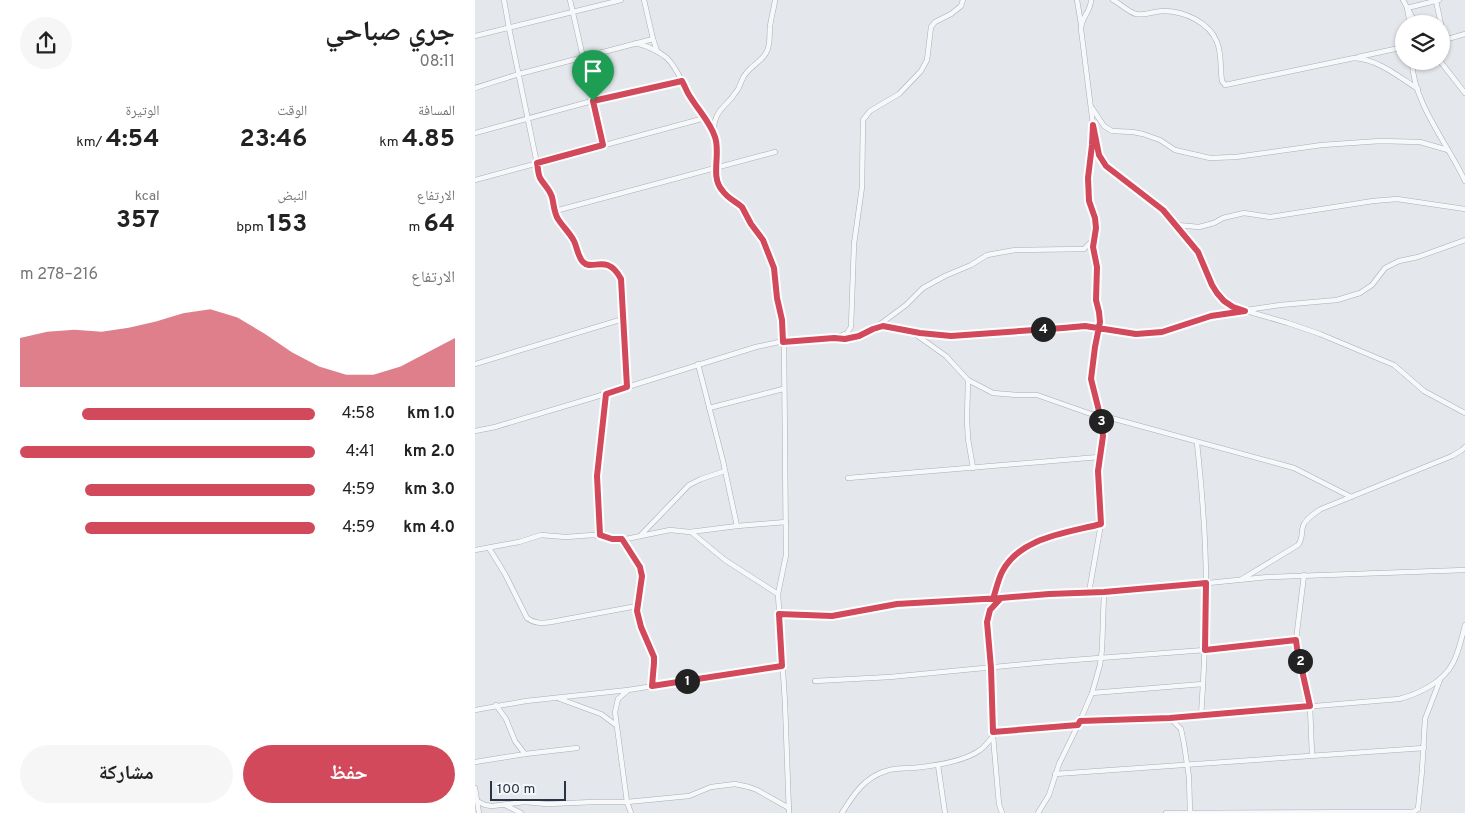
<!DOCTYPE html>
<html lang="ar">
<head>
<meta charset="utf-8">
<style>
  body { margin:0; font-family:Overpass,"Noto Naskh Arabic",sans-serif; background:#f6f6f6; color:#222; direction:rtl; height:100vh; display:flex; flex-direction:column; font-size:19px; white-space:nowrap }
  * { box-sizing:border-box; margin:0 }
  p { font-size:16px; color:#767676 }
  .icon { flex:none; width:28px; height:28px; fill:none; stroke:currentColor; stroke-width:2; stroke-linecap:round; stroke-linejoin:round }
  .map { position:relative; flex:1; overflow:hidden; direction:ltr }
  .drawer { display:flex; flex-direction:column; background:#fff; width:475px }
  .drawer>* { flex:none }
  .tools { position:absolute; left:920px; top:15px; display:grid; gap:10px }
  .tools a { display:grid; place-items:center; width:55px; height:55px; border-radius:50%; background:#fff; box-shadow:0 1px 4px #0004; font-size:25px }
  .scale { position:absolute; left:15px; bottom:12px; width:76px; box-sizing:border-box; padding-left:5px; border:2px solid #2b3445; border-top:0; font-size:14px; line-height:18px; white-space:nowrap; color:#2b3445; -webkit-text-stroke:4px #f4f6f9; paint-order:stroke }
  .pin { position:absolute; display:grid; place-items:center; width:42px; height:42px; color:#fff; margin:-51px -21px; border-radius:50% 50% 50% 0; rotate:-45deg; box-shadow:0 0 5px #0007 }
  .pin .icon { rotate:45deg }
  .km { position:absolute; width:25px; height:25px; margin:-12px; border-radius:50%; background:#222; color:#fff; font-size:14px; line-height:25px; text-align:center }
  .round { display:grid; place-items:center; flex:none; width:52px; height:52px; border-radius:26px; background:#f6f6f6 }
  .head { display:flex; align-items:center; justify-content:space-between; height:85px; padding:0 20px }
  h1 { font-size:28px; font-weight:700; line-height:38px }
  .metrics { display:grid; grid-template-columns:repeat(3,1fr); gap:8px; height:85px; padding:5px 20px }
  .metrics div { display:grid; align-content:center }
  .metrics b { font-size:25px; font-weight:700 }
  .metrics small { font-size:14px; font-weight:400 }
  .metrics p { font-size:14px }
  .chart { height:140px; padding:10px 20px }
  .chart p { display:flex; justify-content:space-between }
  .chart svg { width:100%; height:90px; margin-top:5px; fill:#d1495b; opacity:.7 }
  .button { display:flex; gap:10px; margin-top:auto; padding:10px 20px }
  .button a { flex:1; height:58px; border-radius:30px; background:#d1495b; color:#fff; font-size:20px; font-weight:700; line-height:58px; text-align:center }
  .button a+a { background:#f6f6f6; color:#222 }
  ul { padding:0 20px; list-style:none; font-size:16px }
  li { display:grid; grid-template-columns:80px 60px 1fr; align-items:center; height:38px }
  li i { height:12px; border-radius:6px; background:#d1495b }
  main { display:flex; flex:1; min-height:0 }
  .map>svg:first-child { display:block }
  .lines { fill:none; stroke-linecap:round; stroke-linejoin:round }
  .street-casing { stroke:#a9aeb7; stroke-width:5.5 }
  .street { stroke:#f7f8fa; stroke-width:4.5 }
  .route-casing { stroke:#fff; stroke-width:10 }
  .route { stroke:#d1495b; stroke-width:6 }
</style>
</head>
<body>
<main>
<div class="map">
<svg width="990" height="813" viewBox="0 0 990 813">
  <rect width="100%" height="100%" fill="#e4e7ec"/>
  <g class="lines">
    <defs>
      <g id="street">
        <path d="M29,0L34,28L65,178C70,184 74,189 77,197C79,203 79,210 81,216C85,226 95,231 99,240C102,247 103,257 108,262C117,272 132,252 146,279L152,387"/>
        <polyline points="95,0 128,145"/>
        <polyline points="169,0 178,39 182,51"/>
        <polyline points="602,0 606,24"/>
        <path d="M638,0C646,4 653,12 661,14C670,16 679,11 688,11C709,11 734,22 742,42C747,54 745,69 747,81L750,85L879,58C903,59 924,77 943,89"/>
        <polyline points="928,0 941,24"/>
        <polyline points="961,1 966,24"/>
        <polyline points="935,24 932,8 964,0"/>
        <polyline points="966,27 969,41"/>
        <polyline points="0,36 146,0"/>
        <polyline points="966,41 990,34"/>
        <path d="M161,43C172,46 182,50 192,58C203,69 208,85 216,98C225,112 237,124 242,141C246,156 238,172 244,187C249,197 260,200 267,207L293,250L299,268L302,298L307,320L309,342L311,555L303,594L310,703L314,813"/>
        <polyline points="883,57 929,47"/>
        <path d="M937,61C938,103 973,144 990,181"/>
        <polyline points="965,61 990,93"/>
        <polyline points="0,88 44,74 178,39"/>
        <polyline points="617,108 629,126 637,131 658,132 668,134 685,140 700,150 735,158 761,157 847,145 905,141 945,142 973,150"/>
        <path d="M238,131C241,107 250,109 261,92C265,88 265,83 268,78C269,75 272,72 275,69C280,64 288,59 291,53C296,45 294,35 295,27C296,17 299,9 300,0"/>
        <polyline points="619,131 624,155 631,166 647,177 688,210 702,225 723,252 737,285 749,301 758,307 813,323 845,334 919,365 949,391 990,413"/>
        <polyline points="0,133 117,101 207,81"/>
        <polyline points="0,180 230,118"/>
        <polyline points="80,211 300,152"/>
        <polyline points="702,225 724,227 739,223 748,218 769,213 795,217 898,201 922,199 990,209"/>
        <polyline points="400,328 431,305 448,288 470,276 496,265 512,255 540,250 609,249 619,239"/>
        <polyline points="440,334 471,356 493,380 518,393 542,395 562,395 616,414 625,415 819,468 876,497"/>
        <polyline points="363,337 372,333 376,327 379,244 387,187 388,120 395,111 424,94 446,71 452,60 456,27 460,22 476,14 486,6 488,0"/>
        <polyline points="0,364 148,319"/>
        <polyline points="223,364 248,461 262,526"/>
        <polyline points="493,380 492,420 493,439 498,468"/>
        <polyline points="234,408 308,389"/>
        <polyline points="0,431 20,427 117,398 281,347 304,342 359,338 370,339 384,336 399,329 408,327 445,333 476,336 610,326 661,334 687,331 736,315 805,305 862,300 885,293 897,285 910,268 924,261 943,257 990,240"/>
        <path d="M722,443C727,490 731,537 731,585C731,628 729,672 726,716"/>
        <polyline points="373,478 624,457"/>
        <polyline points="216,532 250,560 303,594"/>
        <polyline points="125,535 122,476 131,394"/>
        <polyline points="165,536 214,485 226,479 250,471"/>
        <polyline points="147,539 165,567 167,577 162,611 166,627 179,657 179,663 177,686"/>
        <path d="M14,548L30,574L52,618C60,624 66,623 76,622L162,606"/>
        <polyline points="0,550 44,542 66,535 91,537 118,535 137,539 151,539 195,530 215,532 262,526 311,522"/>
        <polyline points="829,575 821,640 821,648 835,706 837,755"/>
        <path d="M767,579L823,545C828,539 826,533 828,526C831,518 840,513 846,509L977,456L987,450L990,447"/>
        <path d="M614,592L626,524L623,471L628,436L625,415L616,379L620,347L625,322V312L621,299L622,267L618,247L621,228L620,218L614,201L613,178L617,145L618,125L606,29C606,17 616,12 616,0"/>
        <polyline points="526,598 515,610 512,622 516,668 518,736 524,804 527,813"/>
        <path d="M518,599C521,590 523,580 527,572C545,537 592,533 626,524"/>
        <polyline points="304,614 357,616 422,604 526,598 574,594 629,592 703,586 793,577 990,570"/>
        <polyline points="340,681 415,677 572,662 730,650 821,640"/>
        <polyline points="152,691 143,699 140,712 152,802 156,813"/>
        <polyline points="617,693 728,684"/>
        <polyline points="85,699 126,714 141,725"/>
        <polyline points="21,705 31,719 40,741 50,754"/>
        <polyline points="0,710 51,701 153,690 307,666"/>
        <polyline points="695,718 706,729 709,744 714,777 715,813"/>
        <path d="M605,721L695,718L924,699C944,694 968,682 978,663C984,651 987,638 990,625"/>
        <polyline points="518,732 603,725"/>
        <polyline points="0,762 50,754 102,748"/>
        <polyline points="463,765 470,813"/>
        <polyline points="580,774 949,748"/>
        <polyline points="0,788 4,813"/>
        <polyline points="2,801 10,805 17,806 50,802 72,804 119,802 152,802 214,796 236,787 260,784 274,787 282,790 314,808"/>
        <polyline points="30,805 46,813"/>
        <path d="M367,813C378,795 390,777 411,771C419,768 429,768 438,768C458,766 489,762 505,750C510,747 514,741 518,736"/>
        <polyline points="563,813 574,795 584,764 605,721 617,693 625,665 627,649 629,592"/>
        <polyline points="691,813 938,812 943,809 947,771 950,719 965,680"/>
      </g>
    </defs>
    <use href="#street" class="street-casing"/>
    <use href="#street" class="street"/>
  </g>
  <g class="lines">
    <defs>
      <path id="route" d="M118,101L128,145L62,163C63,168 63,174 65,178C69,185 74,188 77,197C79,205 79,213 83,219C88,227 95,233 99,241C102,247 103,257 108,262C117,272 132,252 146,279L152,387L131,394L122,476L125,535L137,539H147L165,567L166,572L167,576L162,611L166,627L179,657V663L177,686L307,666L304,614L357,616L422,604L526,598L574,594L629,592L731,583L730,650L821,640L822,648L835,706L695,718L605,721L603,725L518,732L516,668L512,622L515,610L526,598L518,599C521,590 523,580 527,572C545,537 592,533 626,524L623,471L628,436L625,415L616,379L620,347L625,322L624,312L621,300L622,267L618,247L621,228L620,218L614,201L613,178L617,145L618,125L624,155L631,166L688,210L723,252L737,285L742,293L749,301L758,307L770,311L736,316L687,332L661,334L610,326L588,328L476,336L445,333L408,326L398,329L384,336L370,339L359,338L308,342L307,320L302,298L299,268L288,240L276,224L267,207C260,201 252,198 247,190C235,176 246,154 240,137C235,122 224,111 216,98C212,93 210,86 207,81L118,101"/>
    </defs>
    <use href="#route" class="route-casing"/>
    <use href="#route" class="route"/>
  </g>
</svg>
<div class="tools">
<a><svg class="icon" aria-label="layers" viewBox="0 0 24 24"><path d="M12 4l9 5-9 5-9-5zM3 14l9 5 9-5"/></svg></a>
</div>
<div class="scale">100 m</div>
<div class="pin" style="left:118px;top:101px;background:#1e9e55"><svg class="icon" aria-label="arrive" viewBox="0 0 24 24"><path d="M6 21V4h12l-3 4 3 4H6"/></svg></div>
<b class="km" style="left:212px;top:681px">1</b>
<b class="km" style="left:825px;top:661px">2</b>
<b class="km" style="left:626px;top:421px">3</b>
<b class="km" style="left:568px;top:329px">4</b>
</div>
<section class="drawer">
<div class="head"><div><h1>جري صباحي</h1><p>08:11</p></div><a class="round"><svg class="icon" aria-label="share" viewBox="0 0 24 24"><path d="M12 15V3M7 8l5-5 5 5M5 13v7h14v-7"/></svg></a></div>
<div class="metrics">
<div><p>المسافة</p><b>4.85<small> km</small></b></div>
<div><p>الوقت</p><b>23:46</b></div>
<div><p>الوتيرة</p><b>4:54<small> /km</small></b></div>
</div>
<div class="metrics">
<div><p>الارتفاع</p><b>64<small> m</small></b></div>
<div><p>النبض</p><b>153<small> bpm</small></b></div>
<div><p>kcal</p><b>357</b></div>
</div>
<div class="chart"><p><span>الارتفاع</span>216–278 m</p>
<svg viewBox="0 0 160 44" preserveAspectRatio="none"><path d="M0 44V20L10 17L20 16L30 17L40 15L50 12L60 8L70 6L80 10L90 18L100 27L110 34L120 38L130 38L140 34L150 27L160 20V44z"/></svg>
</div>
<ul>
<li><b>1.0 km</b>4:58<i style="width:79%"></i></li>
<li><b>2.0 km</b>4:41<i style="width:100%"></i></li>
<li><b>3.0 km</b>4:59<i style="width:78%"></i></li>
<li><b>4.0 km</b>4:59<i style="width:78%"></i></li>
</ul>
<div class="button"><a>حفظ</a><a>مشاركة</a></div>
</section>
</main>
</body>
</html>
